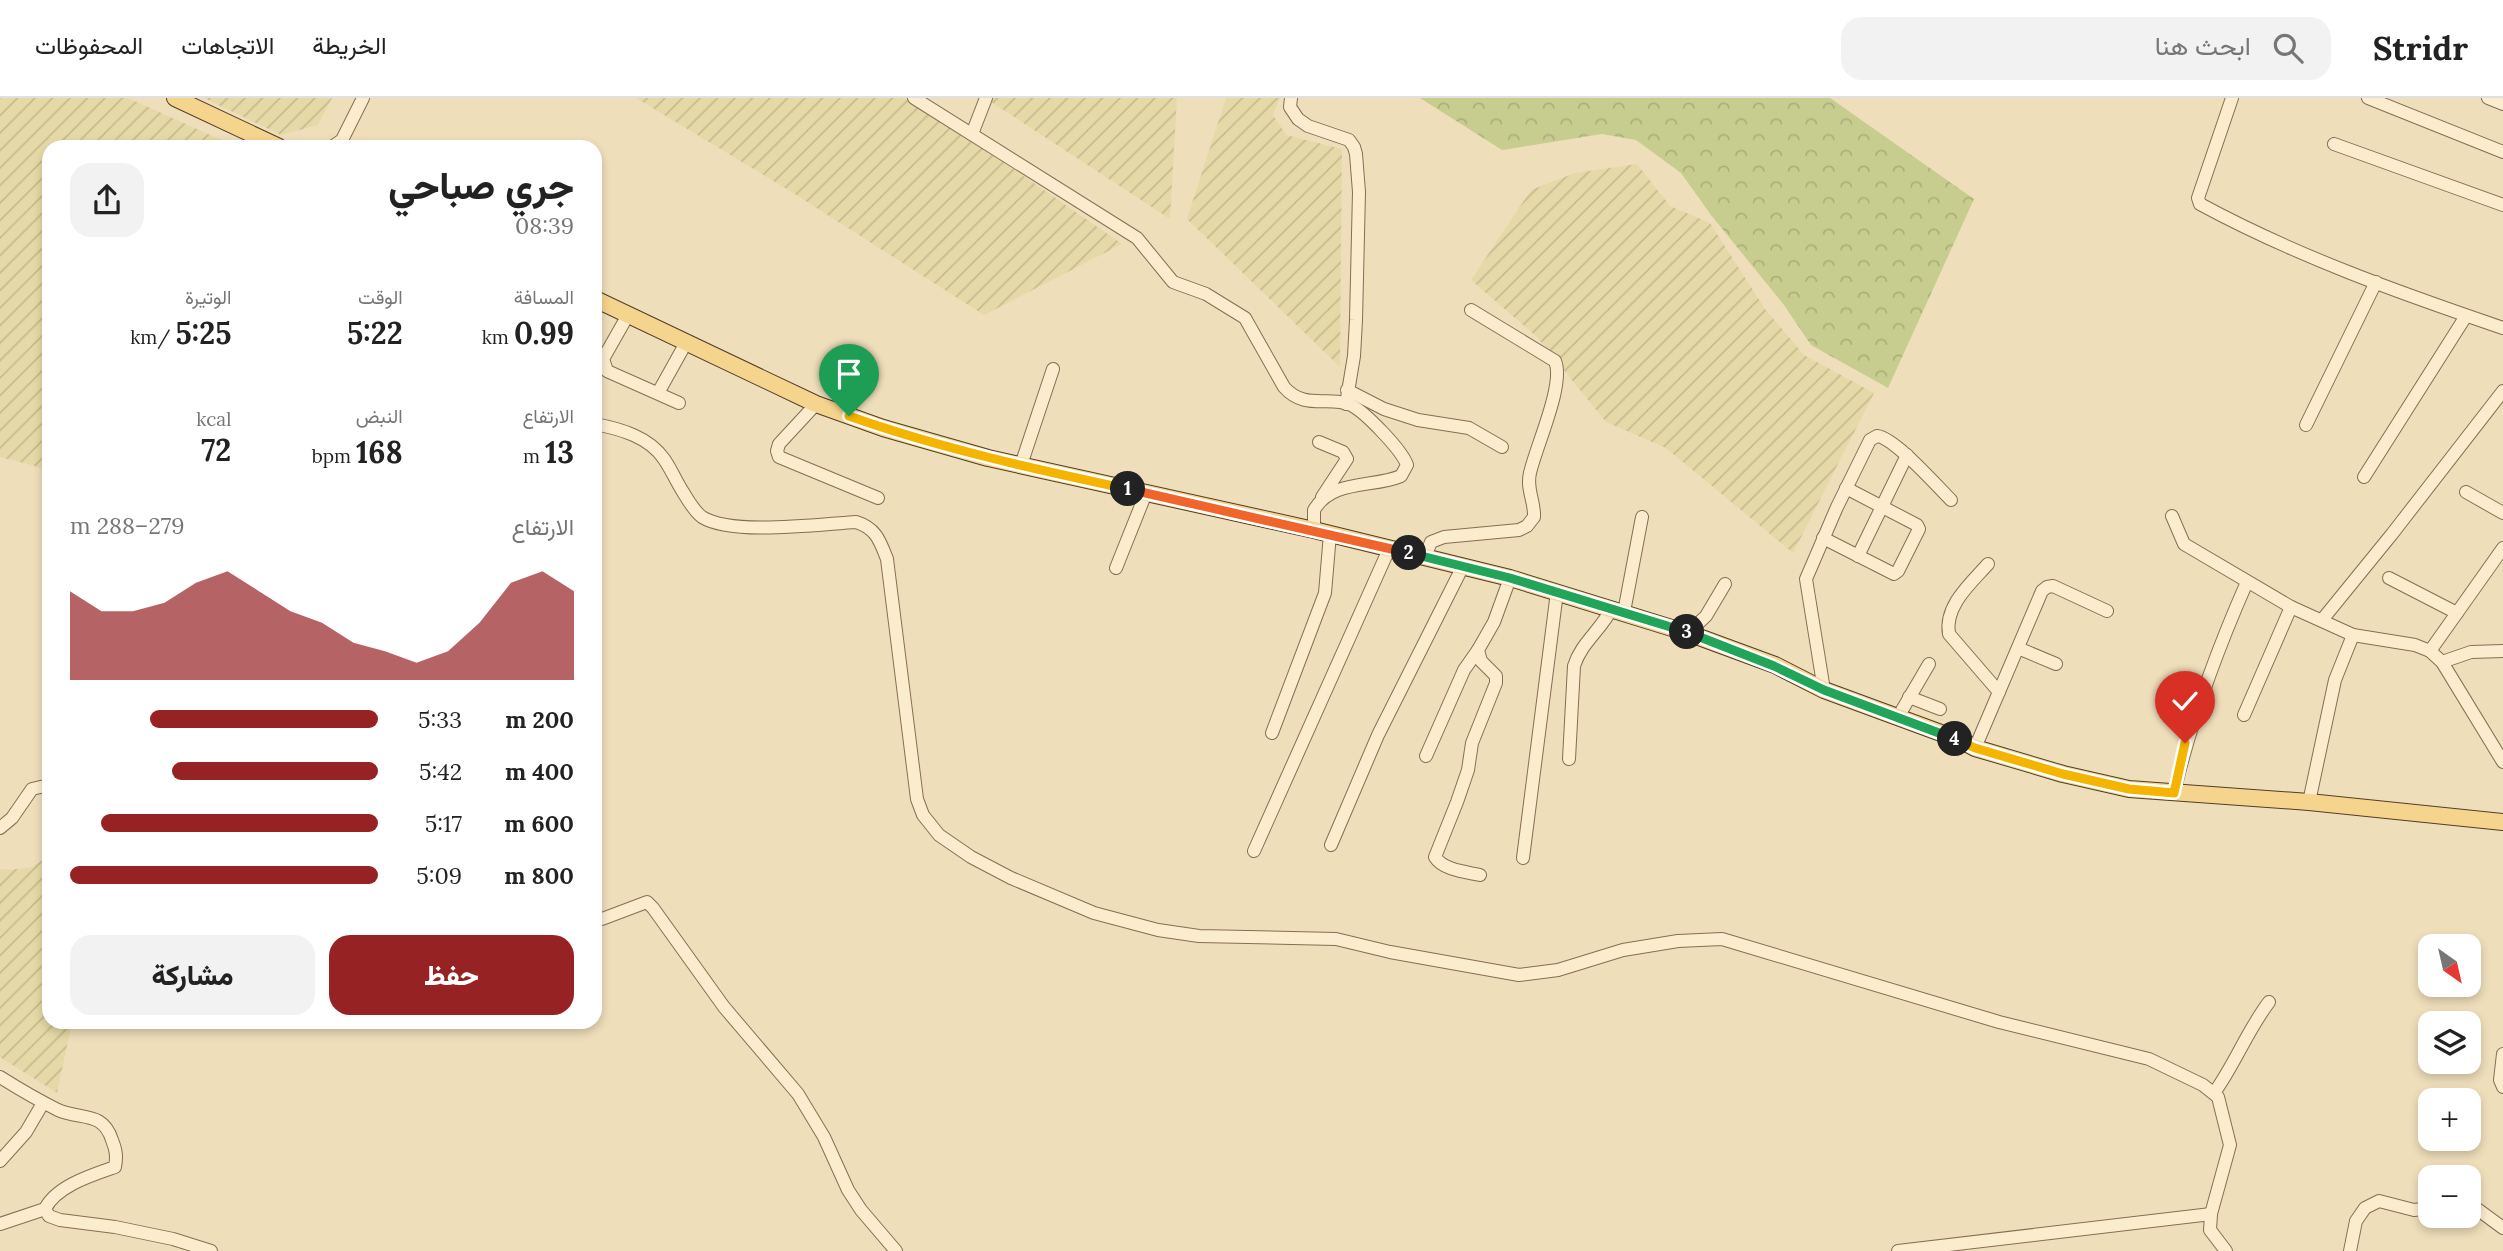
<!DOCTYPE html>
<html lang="ar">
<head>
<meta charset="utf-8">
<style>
  body { margin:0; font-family:Lora,Vazirmatn,serif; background:#f2f2f2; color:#222; direction:rtl; height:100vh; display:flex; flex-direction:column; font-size:26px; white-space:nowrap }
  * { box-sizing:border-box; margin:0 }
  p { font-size:23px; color:#767676 }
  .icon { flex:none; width:38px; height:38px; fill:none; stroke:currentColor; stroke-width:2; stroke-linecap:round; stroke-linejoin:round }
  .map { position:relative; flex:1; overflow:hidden; direction:ltr }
  .details { position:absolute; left:42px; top:42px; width:560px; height:889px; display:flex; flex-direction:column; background:#fff; border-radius:21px; box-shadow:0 4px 10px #0003; direction:rtl }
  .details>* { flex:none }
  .needle { width:46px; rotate:146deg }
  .controls { position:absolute; left:2418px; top:836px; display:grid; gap:14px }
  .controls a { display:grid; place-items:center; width:63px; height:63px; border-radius:14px; background:#fff; box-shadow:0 4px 10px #0003; font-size:35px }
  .pin { position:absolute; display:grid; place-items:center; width:60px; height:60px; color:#fff; margin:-72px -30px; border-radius:50% 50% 50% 0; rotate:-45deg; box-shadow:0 0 7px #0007 }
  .pin .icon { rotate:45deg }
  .km { position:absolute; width:35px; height:35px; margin:-18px; border-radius:50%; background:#222; color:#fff; font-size:19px; line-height:35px; text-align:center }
  .round { display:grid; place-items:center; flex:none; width:74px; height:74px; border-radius:21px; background:#f2f2f2 }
  .head { display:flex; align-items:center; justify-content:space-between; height:119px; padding:0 28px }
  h1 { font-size:38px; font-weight:800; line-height:52px }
  .metrics { display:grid; grid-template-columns:repeat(3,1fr); gap:10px; height:119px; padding:7px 28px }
  .metrics div { display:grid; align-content:center }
  .metrics b { font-size:30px; font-weight:800 }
  .metrics small { font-size:19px; font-weight:400 }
  .metrics p { font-size:19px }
  .chart { height:196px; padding:14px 28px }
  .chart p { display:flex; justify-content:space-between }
  .chart svg { width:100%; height:126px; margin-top:7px; fill:#972224; opacity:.7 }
  .cta { display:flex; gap:14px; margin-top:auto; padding:14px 28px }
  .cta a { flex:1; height:80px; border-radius:21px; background:#972224; color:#fff; font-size:28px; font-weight:800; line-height:80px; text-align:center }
  .cta a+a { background:#f2f2f2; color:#222 }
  ul { padding:0 28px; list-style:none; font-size:23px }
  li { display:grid; grid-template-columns:112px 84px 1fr; align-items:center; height:52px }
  li i { height:18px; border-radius:9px; background:#972224 }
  header { display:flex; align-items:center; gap:42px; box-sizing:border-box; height:98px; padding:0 35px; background:#fff; border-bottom:2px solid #e0e0e0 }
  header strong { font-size:33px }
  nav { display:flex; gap:38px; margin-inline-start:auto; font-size:24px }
  .search { width:490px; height:63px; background:#f2f2f2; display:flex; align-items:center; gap:18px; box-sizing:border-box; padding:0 24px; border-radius:21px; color:#767676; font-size:26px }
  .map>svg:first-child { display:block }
  .farmland { fill:url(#farmland-furrows) }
  .forest { fill:url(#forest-crowns) }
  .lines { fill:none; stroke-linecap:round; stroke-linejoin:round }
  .minor-casing { stroke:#866e54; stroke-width:14 }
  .major-casing { stroke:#533c29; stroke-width:18 }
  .minor { stroke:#faeccd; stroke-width:12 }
  .major { stroke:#f5d48e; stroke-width:16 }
  .split-1-casing { stroke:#fff; stroke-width:14 }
  .split-2-casing { stroke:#fff; stroke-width:14 }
  .split-3-casing { stroke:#fff; stroke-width:14 }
  .split-4-casing { stroke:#fff; stroke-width:14 }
  .split-5-casing { stroke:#fff; stroke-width:14 }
  .split-1 { stroke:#f5b400; stroke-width:9 }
  .split-2 { stroke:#f0652b; stroke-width:9 }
  .split-3 { stroke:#22a559; stroke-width:9 }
  .split-4 { stroke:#22a559; stroke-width:9 }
  .split-5 { stroke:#f5b400; stroke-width:9 }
</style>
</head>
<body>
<header>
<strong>Stridr</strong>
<div class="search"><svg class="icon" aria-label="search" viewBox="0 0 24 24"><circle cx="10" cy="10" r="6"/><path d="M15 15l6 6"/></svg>ابحث هنا</div>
<nav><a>الخريطة</a><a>الاتجاهات</a><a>المحفوظات</a></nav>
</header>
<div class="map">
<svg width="2503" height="1153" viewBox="0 0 2503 1153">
  <defs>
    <pattern id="farmland-furrows" width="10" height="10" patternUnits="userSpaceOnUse" patternTransform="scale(1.75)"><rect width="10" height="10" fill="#e5daa7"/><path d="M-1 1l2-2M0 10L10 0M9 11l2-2" fill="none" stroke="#c5bb8f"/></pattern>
    <pattern id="forest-crowns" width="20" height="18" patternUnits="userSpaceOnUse" patternTransform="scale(1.75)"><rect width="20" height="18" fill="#c6cd8e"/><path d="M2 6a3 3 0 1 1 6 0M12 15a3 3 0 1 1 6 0" fill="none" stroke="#abb07a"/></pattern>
  </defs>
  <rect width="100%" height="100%" fill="#efdeba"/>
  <g class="farmland">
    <polygon points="0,0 128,0 237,49 49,49 49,375 35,368 0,359"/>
    <polygon points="204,0 332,0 318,27 281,37"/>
    <polygon points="636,0 911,0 1122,146 984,217 790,93"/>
    <polygon points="985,0 1177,0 1170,121"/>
    <polygon points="1226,0 1280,0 1273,17 1286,37 1342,51 1340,269 1187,121"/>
    <polygon points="1637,66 1670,108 1710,125 1765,211 1804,257 1874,295 1793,455 1666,350 1606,324 1537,239 1471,182 1531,92 1575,75"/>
    <polygon points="49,757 49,924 72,924 57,995 0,959 0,771 10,772 32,769"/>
  </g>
  <polygon class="forest" points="1420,0 1830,0 1974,101 1888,290 1811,247 1784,207 1711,117 1681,75 1636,42 1602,36 1502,52"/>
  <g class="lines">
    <defs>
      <g id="minor">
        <path d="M914,0L1137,140L1173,184L1206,196L1245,220L1284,289C1305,313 1329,297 1351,307C1365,314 1402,352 1407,367L1401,378C1373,390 1332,381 1314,412V432"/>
        <polyline points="1291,0 1290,9 1298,21 1308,28 1349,42 1354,49 1356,56 1359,94 1356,222 1354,258 1346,306"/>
        <path d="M2232,0L2198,100L2200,106C2296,158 2400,195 2503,230"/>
        <polyline points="2368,0 2503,54"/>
        <polyline points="2488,0 2503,6"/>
        <polyline points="972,36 986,0"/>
        <polyline points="2334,46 2503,107"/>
        <polyline points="332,49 342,42 363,0"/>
        <polyline points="628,217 603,261 607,273 679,305"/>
        <polyline points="1347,292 1384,311 1418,322 1469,330 1502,349"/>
        <polyline points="658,295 687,243"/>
        <polyline points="816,306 779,346 777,353 779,359 878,400"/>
        <path d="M595,326C621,331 649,339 664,361C671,371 676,383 683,394C688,402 694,413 702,419C732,438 820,426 856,424C876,430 880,443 887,461L917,701L923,717L939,737L971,759L1011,780L1094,815L1158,832L1199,838L1336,841L1390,854L1519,877L1558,872L1623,852L1678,843L1722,841L1999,924L2149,961L2203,987L2218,999L2230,1047L2211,1116L2210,1132L2226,1153"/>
        <polyline points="2306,327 2376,184"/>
        <polyline points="1319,344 1343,354 1347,361 1322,399"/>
        <polyline points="1021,367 1053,271"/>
        <polyline points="2364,379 2466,218"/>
        <polyline points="2466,394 2503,415"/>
        <polyline points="2172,418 2184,446 2291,509 2353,537 2415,547 2430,553 2442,564 2503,664"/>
        <polyline points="1823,440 1894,476 1898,473 1919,431 1917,427 1846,390"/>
        <polyline points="1858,458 1907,357"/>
        <path d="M1425,459L1431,444L1444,439L1519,432L1527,428L1534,419C1535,404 1526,391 1530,375C1536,348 1565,286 1555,263L1471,212"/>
        <path d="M1988,466C1971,485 1944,508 1949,536L1999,594"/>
        <polyline points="1116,470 1146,395"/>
        <polyline points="2389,480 2457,515"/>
        <polyline points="1624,514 1642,419"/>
        <polyline points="2322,522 2392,436 2503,293"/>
        <polyline points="1688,535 1706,518 1725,486"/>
        <polyline points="2018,550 2056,566"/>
        <polyline points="2430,553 2503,450"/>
        <polyline points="2442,564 2471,554 2503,553"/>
        <path d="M1824,592L1806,481L1837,409L1870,342L1877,338C1895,340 1936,387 1951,402"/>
        <polyline points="1909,599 1940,611"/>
        <polyline points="2244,617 2291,509"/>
        <polyline points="1898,619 1929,566"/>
        <polyline points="1272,635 1325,495 1330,436"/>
        <polyline points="1975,650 2042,493 2047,489 2053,488 2107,513"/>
        <polyline points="1426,658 1464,572 1478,552"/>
        <path d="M1569,661L1574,568C1581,545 1601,532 1612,510"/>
        <path d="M2174,695C2191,622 2217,552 2247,484"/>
        <polyline points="2309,704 2335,582 2353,537"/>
        <polyline points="0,730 12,720 32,691 49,687"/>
        <polyline points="1331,747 1378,637 1463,468"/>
        <polyline points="1254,753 1389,451"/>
        <polyline points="1523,760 1557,494"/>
        <path d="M1480,777C1466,774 1443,772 1435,759L1457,704L1468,672L1472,645L1496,585V578L1481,563L1478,552L1494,524L1510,480"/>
        <polyline points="595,821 602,821 647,804 653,810 724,909 798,996 824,1039 848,1092 861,1112 896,1153"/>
        <polyline points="2503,956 2500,982 2503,989"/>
        <path d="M0,979C19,991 38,1002 58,1012C81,1022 103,1013 112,1042C116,1052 117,1058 115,1069C92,1077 56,1088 45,1111L49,1118L60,1122L115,1129L173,1141L211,1153"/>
        <path d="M2214,995C2235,966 2247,933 2269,904"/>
        <polyline points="0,1063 26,1034 43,1005"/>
        <polyline points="2469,1105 2503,1130"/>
        <polyline points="0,1126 45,1111"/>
        <polyline points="1898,1153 2211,1116"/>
        <polyline points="2350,1153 2356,1123 2365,1110 2379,1103 2414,1112 2431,1110"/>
      </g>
      <g id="major">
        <polyline points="175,0 279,49"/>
        <polyline points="595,201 816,306 883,330 988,360 1314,432 1510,480 1688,535 1775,567 1824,592 1960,642 1975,650 2063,676 2129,691 2309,704 2503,724"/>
      </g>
    </defs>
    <use href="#minor" class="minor-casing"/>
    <use href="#major" class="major-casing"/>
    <use href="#minor" class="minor"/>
    <use href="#major" class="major"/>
  </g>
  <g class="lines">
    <defs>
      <path id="split-1" d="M849,318C939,350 1034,371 1128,391"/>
      <polyline id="split-2" points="1128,391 1409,455"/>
      <polyline id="split-3" points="1409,455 1510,480 1687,534"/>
      <polyline id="split-4" points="1687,534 1774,568 1824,592 1955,641"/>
      <polyline id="split-5" points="1955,641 1975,650 2063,676 2129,691 2174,695 2185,645"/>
    </defs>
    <use href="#split-1" class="split-1-casing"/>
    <use href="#split-2" class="split-2-casing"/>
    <use href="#split-3" class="split-3-casing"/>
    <use href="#split-4" class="split-4-casing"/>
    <use href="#split-5" class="split-5-casing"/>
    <use href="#split-1" class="split-1"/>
    <use href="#split-2" class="split-2"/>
    <use href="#split-3" class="split-3"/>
    <use href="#split-4" class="split-4"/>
    <use href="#split-5" class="split-5"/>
  </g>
</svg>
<div class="controls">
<a><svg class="needle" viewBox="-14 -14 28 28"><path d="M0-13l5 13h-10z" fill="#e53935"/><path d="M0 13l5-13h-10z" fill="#767676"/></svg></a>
<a><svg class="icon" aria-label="layers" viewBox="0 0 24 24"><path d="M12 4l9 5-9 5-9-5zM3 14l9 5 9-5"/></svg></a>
<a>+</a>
<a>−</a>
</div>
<div class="pin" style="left:849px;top:318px;background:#1e9e55"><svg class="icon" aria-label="arrive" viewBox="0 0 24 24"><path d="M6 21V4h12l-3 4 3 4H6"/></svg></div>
<div class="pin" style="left:2185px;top:645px;background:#d93025"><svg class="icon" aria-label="check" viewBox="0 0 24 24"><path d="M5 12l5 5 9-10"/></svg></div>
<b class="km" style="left:1128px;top:391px">1</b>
<b class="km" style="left:1409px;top:455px">2</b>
<b class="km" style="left:1687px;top:534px">3</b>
<b class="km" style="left:1955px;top:641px">4</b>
<section class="details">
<div class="head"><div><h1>جري صباحي</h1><p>08:39</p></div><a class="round"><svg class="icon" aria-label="share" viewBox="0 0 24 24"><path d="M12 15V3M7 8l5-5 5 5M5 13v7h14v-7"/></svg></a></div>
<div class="metrics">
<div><p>المسافة</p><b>0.99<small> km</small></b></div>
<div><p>الوقت</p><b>5:22</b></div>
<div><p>الوتيرة</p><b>5:25<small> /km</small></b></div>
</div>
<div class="metrics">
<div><p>الارتفاع</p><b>13<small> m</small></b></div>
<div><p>النبض</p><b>168<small> bpm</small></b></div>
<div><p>kcal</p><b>72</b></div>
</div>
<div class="chart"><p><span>الارتفاع</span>279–288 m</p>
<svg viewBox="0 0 160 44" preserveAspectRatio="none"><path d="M0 44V13L10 20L20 20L30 17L40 10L50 6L60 13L70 20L80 24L90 31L100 34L110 38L120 34L130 24L140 10L150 6L160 13V44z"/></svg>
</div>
<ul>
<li><b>200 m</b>5:33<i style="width:74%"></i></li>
<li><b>400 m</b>5:42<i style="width:67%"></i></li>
<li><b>600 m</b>5:17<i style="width:90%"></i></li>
<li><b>800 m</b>5:09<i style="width:100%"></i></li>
</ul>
<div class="cta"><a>حفظ</a><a>مشاركة</a></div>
</section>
</div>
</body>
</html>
